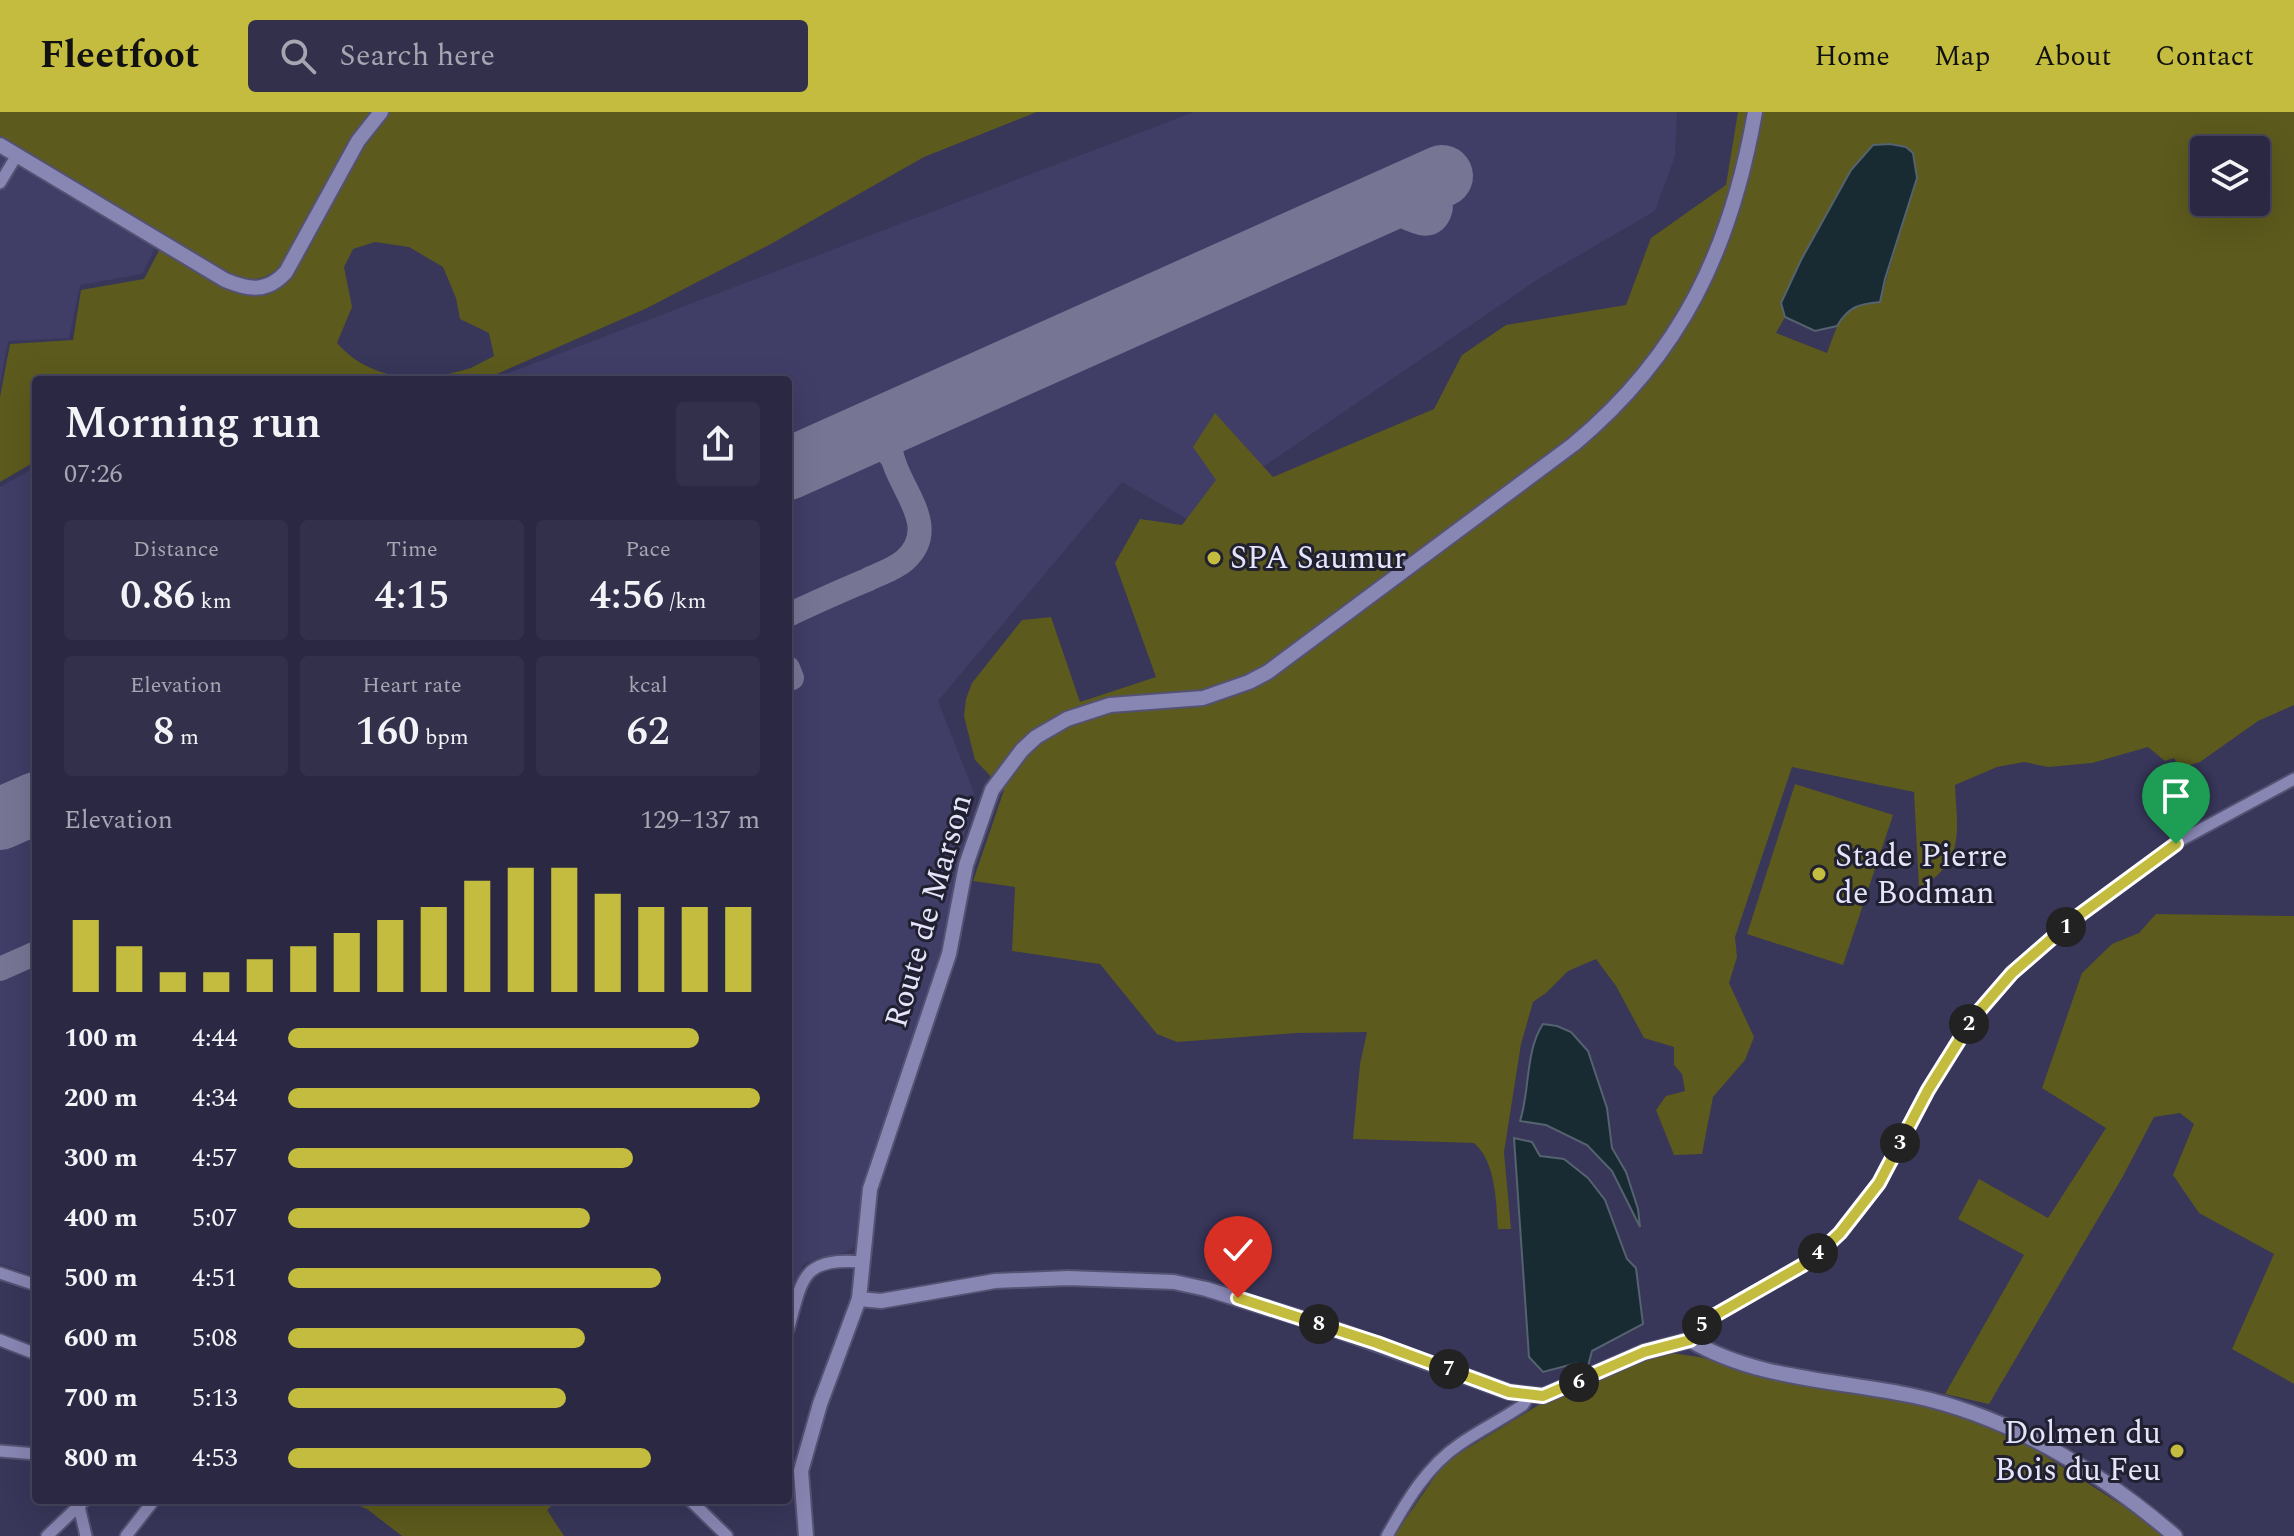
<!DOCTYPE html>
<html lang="en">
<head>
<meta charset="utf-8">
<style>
  body { margin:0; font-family:Spectral,serif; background:#32304a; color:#f1f3f6; height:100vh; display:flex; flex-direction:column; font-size:30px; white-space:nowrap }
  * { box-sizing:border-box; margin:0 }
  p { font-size:26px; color:#a5a6b2 }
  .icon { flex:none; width:44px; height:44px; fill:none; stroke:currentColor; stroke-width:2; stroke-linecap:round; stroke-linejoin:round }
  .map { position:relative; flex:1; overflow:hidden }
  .drawer { position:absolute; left:32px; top:264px; width:760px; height:1128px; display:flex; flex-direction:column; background:#2a2843; border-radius:8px; box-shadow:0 8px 32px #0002,0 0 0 2px #46445c }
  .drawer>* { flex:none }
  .controls { position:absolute; left:2190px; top:24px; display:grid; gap:16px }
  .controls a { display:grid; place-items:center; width:80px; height:80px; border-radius:8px; background:#2a2843; box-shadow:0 8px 32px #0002,0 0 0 2px #46445c; font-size:40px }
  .pin { position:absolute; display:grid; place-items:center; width:68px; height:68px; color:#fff; margin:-82px -34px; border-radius:50% 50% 50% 0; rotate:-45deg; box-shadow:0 0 8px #0007 }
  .pin .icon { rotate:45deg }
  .km { position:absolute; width:40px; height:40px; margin:-20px; border-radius:50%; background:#222; color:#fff; font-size:22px; line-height:40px; text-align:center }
  .round { display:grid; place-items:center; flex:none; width:84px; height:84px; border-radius:8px; background:#32304a }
  .summary { display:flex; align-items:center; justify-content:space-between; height:136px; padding:0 32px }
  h1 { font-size:44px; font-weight:600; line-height:60px }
  .metrics { display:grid; grid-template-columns:repeat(3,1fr); gap:12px; height:136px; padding:8px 32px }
  .metrics div { display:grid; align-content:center; border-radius:8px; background:#32304a; text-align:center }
  .metrics b { font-size:40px; font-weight:600 }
  .metrics small { font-size:22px; font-weight:400 }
  .metrics p { font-size:22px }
  .chart { height:224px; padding:16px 32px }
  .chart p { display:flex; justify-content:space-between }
  .chart svg { width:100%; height:144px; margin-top:8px; stroke:#c4bc3e; stroke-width:6 }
  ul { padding:0 32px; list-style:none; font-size:26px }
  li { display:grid; grid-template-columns:128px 96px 1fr; align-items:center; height:60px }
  li i { height:20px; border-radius:10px; background:#c4bc3e }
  header { display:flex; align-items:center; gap:48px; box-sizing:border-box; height:112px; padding:0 40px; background:#c4bc3e; color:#111 }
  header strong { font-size:38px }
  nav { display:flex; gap:44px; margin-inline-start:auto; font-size:28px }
  .search { width:560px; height:72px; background:#32304a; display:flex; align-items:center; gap:20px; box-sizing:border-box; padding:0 28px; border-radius:8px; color:#a5a6b2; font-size:30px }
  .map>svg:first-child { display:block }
  .built { fill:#403d67 }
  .green { fill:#5d5a1d; fill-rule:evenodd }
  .water { fill:#182b33; stroke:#55626f; stroke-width:2 }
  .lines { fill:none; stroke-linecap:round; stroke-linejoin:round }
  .taxiway { stroke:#767594; stroke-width:24 }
  .runway { stroke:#767594; stroke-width:62 }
  .minor-casing { stroke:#545273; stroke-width:15 }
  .tertiary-casing { stroke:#545273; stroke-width:18 }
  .minor { stroke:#8886b2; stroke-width:11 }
  .tertiary { stroke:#8886b2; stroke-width:14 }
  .route-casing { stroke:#fff; stroke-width:16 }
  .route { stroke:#c4bc3e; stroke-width:10 }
  .poi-dot { fill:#c4bc3e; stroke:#212030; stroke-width:3 }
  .labels { text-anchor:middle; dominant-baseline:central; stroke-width:6; stroke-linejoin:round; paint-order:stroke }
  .poi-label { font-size:32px; fill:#e4e4fa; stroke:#212030; text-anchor:start }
  .street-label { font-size:32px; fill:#e4e4fa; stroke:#212030 }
</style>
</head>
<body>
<header>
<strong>Fleetfoot</strong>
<div class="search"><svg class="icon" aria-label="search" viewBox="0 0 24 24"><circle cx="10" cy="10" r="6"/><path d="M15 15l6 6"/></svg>Search here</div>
<nav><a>Home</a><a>Map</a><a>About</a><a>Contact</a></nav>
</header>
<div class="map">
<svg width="2294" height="1424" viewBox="0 0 2294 1424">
  <rect width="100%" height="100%" fill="#383659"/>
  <g class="built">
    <polygon points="1194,0 1677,0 1675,44 1655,99 1540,166 1187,407 1122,370 938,589 974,680 935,864 863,1075 857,1134 844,1141 820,1145 803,1153 788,1192 788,268 490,268"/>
    <polygon points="0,40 156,134 142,162 80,173 69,226 8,229 0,273"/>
    <polygon points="36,355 36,1164 0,1152 0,375"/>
  </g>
  <g class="green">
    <path d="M0,0H378L283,153C256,175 247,167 217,156L0,24Z"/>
    <path d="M388,0H1037L924,45L769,133L645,197L483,268H427L471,256L494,244L489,221L460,207L456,186L443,155L409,135L375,130L353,137L344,155L352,195L337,231C359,256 385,263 416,268H36V349L0,370V285L10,232L73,228L81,178L144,167L162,133L267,181L361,31Z"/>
    <path d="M1738,0H2294V593L2258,609L2200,650L2180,656L2174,646L2165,649L2148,635L2092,651L2048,655L2024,650L1997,655L1955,673C1957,718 1966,750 1919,776L1914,680L1792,655L1735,825L1737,845L1729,871L1754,925L1745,948L1713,985L1702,1042L1674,1043L1656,998L1666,984L1685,979L1682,962L1674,953V935L1644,926L1616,874L1596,847L1568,859L1546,881L1533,890L1521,932L1504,1040L1511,1117H1498C1496,1089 1496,1050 1474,1031L1353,1027L1360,952L1367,920L1296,921L1177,930L1157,922L1100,852L1012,839L1015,775L973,769L1004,678L975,648L964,604L966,587L972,571L1022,508L1051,505L1080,590L1156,565L1115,451L1140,407L1182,413L1216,368L1193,335L1215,301L1273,365L1434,297L1462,243L1506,213L1626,193L1651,126L1726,73ZM2204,38H2256V90H2204ZM1913,41L1916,66L1880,189C1840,195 1841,205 1827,241L1776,221L1785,205L1781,191Z"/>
    <polygon points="1795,672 1893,703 1843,853 1747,822"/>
    <polygon points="2156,802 2294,804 2294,1272 2232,1237 2274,1142 2199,1101 2173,1063 2194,1012 2180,1001 2154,1005 2122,1066 1989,1292 1945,1282 2024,1143 1958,1107 1979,1067 2048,1106 2106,1016 2042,976 2082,861 2112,832 2139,821"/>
    <polygon points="1671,1241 1699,1245 1781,1266 1932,1293 1966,1303 2025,1331 2170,1424 1394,1424 1440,1357 1458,1342 1542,1291 1648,1245"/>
    <polygon points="345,1388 558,1388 547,1398 564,1424 402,1424 367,1397"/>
  </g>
  <g class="water">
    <path d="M1890,32L1906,35L1913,41L1917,66L1885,167L1880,190C1859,192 1849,194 1837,214L1815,219L1785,205L1781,191L1801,148L1851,58L1873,33Z"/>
    <path d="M1543,912L1557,914L1571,920L1588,939L1607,996L1612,1036L1626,1060L1638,1097L1640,1115L1612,1059L1587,1033L1546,1013L1520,1009C1530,979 1525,939 1543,912Z"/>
    <polygon points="1514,1026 1532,1030 1540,1044 1564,1047 1588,1066 1605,1088 1627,1147 1636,1156 1643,1212 1592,1239 1588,1254 1577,1251 1543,1260 1529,1245"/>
  </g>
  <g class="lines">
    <g class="taxiway">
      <path d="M1354,103C1364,100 1376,93 1386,97C1404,102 1433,128 1441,96L1430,69"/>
      <path d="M847,331C866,327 880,329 892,346"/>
      <path d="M788,503C814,491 840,479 867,468C879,462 895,457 905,448C956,402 853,347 907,304"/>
      <polyline points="788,556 792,566"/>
      <polyline points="0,857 36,841"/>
    </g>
    <g class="runway">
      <polyline points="788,357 1442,64"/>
      <polyline points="0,707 36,691"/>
    </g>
    <defs>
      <g id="minor">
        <polyline points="0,71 17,43"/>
        <polyline points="0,1161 36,1173"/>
        <path d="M788,1218C803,1167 800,1145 863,1150"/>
        <polyline points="0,1228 36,1242"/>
        <polyline points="1690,1228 1705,1209 1803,1153 1840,1121 1879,1071 1928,978 1973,906 2012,861 2074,807 2181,728 2294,667"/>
        <polyline points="0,1339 36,1342"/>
        <polyline points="690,1388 727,1424"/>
        <polyline points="78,1390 86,1424"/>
        <polyline points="47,1424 85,1388"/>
        <polyline points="126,1424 154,1388"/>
        <path d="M1387,1424C1406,1390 1427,1354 1460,1332C1480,1318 1503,1307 1523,1293L1529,1284"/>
      </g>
      <g id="tertiary">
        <path d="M0,33L225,168C249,178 267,181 286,160L358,29L381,0"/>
        <path d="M859,1187L881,1189L995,1169L1068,1166L1174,1170L1206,1177L1323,1213L1509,1280L1543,1284L1644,1240L1690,1228C1756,1268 1840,1268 1914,1284C2011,1305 2100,1360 2175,1424"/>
        <path d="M806,1424L801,1359L820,1292L859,1187L870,1077L949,842L966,753L992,678L1022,638L1036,625L1067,607L1110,593L1203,586L1249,570L1268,560L1574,332C1682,242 1731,136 1755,0"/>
      </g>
    </defs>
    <use href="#minor" class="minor-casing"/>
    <use href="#tertiary" class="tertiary-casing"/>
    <use href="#minor" class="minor"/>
    <use href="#tertiary" class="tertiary"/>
  </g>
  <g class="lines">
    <defs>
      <polyline id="route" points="1238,1186 1377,1231 1509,1280 1543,1284 1644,1240 1690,1228 1705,1209 1803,1153 1822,1138 1840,1121 1879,1071 1928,978 1973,906 2012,861 2074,807 2176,732"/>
    </defs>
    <use href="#route" class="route-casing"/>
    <use href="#route" class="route"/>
  </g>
  <g class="poi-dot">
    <circle cx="1214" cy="446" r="8"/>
    <circle cx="1819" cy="762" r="8"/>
    <circle cx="2177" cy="1339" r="8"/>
  </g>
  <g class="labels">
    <g class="poi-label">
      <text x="1230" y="446">SPA Saumur</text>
      <text x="1835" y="744">Stade Pierre<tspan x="1835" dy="37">de Bodman</tspan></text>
      <text x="2161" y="1321" text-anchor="end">Dolmen du<tspan x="2161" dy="37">Bois du Feu</tspan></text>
    </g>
    <g class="street-label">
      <text transform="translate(929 799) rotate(-74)">Route de Marson</text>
    </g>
  </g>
</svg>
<div class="controls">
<a><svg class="icon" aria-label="layers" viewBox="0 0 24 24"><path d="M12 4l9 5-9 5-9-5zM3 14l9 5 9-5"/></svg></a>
</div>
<div class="pin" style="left:2176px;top:732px;background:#1e9e55"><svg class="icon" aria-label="arrive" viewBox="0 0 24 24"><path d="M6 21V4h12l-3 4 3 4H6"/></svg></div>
<div class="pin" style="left:1238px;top:1186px;background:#d93025"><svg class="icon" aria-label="check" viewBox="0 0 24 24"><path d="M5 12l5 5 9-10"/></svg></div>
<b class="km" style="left:2066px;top:815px">1</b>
<b class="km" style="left:1969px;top:912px">2</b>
<b class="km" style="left:1900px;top:1031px">3</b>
<b class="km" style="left:1818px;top:1141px">4</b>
<b class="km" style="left:1702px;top:1213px">5</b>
<b class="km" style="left:1579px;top:1270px">6</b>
<b class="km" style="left:1449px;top:1257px">7</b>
<b class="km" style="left:1319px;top:1212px">8</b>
<section class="drawer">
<div class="summary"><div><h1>Morning run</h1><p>07:26</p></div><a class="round"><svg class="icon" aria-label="share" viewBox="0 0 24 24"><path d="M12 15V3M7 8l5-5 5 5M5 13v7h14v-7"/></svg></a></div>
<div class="metrics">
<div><p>Distance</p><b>0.86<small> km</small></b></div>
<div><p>Time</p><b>4:15</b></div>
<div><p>Pace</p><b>4:56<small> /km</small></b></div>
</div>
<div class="metrics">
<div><p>Elevation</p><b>8<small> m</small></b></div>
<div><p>Heart rate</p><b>160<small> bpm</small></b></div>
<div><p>kcal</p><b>62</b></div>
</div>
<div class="chart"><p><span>Elevation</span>129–137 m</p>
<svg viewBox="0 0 160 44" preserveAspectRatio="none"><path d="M5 44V22M15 44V30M25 44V38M35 44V38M45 44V34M55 44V30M65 44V26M75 44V22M85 44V18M95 44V10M105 44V6M115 44V6M125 44V14M135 44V18M145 44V18M155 44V18"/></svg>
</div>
<ul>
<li><b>100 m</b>4:44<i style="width:87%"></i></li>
<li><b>200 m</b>4:34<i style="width:100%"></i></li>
<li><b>300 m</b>4:57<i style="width:73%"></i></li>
<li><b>400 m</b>5:07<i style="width:64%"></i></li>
<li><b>500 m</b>4:51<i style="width:79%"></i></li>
<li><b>600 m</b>5:08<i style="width:63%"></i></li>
<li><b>700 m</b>5:13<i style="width:59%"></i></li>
<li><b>800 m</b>4:53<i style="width:77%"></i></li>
</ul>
</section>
</div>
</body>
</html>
